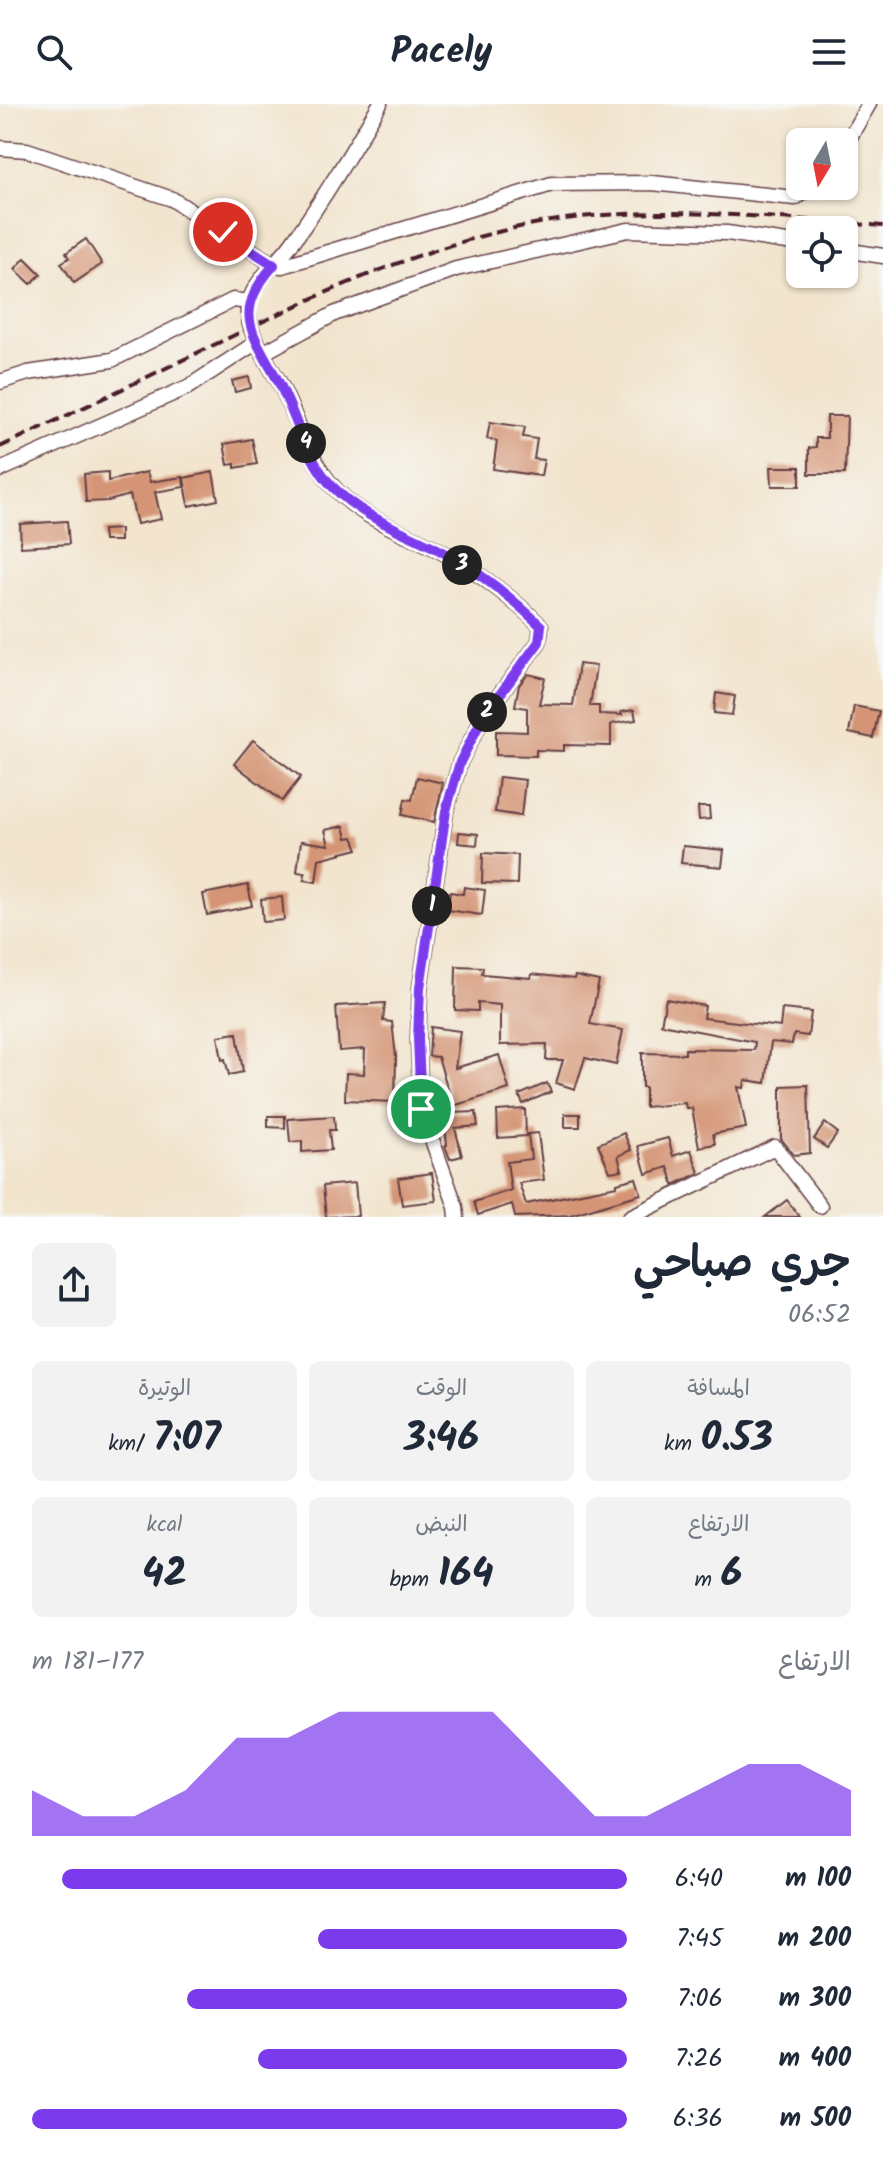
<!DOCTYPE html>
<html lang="ar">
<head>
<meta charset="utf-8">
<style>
  body { margin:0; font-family:Kalam,"Playpen Sans Arabic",sans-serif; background:#f2f2f3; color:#1f2937; direction:rtl; height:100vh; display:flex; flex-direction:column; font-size:30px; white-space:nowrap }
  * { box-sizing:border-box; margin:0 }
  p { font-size:26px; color:#747a83 }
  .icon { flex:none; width:44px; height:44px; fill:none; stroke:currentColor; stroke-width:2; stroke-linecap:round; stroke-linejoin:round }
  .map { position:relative; height:1113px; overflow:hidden; direction:ltr }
  .side { display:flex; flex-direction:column; background:#fff; flex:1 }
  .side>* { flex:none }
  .needle { width:52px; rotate:190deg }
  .fabs { position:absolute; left:786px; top:24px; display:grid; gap:16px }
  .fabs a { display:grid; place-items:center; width:72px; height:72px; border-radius:12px; background:#fff; box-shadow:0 2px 6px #0004; font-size:40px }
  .pin { position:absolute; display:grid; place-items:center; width:68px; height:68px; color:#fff; margin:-34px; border:4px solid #fff; border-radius:50%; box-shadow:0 2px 8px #0007 }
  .km { position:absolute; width:40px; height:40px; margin:-20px; border-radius:50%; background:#222; color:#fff; font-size:22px; line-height:40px; text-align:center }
  .round { display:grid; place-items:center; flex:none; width:84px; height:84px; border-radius:12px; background:#f2f2f3 }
  .overview { display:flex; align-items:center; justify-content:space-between; height:136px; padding:0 32px }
  h1 { font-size:44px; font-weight:600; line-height:60px }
  .figures { display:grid; grid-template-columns:repeat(3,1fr); gap:12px; height:136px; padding:8px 32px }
  .figures div { display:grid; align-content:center; border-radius:12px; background:#f2f2f3; text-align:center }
  .figures b { font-size:40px; font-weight:600 }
  .figures small { font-size:22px; font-weight:400 }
  .figures p { font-size:22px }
  .chart { height:224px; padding:16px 32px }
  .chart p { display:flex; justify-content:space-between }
  .chart svg { width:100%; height:144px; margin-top:8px; fill:#7c3aed; opacity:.7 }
  ul { padding:0 32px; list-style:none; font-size:26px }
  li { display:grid; grid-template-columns:128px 96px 1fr; align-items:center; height:60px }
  li i { height:20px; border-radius:10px; background:#7c3aed }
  header { display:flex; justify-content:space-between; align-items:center; height:104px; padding:0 32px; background:#fff; font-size:36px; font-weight:600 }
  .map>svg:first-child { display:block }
  .building { fill:#d49474 }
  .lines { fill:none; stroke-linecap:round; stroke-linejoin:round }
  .minor-casing { stroke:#633d43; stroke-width:17 }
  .minor { stroke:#fff; stroke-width:14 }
  .rail { stroke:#4a1f2b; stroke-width:4; stroke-dasharray:12 6; stroke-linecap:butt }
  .route-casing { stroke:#fff; stroke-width:16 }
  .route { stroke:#7c3aed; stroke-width:10 }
</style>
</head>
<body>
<header><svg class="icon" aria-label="menu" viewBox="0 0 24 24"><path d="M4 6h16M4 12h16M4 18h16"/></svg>Pacely<svg class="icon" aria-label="search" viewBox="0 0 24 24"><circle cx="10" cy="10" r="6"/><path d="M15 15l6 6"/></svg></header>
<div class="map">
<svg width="883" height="1113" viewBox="0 0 883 1113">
  <rect width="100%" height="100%" fill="#f6f6f2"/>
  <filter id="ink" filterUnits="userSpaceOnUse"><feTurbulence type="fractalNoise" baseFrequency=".0125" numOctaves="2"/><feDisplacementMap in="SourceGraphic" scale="16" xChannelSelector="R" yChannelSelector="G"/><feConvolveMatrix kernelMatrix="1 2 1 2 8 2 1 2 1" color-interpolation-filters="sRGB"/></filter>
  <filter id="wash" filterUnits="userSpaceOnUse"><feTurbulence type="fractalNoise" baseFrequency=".006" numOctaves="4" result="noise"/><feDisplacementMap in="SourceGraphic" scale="32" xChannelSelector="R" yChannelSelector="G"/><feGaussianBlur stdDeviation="1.8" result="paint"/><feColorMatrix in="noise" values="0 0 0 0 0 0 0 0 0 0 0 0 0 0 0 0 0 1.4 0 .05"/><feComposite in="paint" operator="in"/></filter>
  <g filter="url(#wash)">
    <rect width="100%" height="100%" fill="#f2e4cd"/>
    <g id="blocks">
      <g class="building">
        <polygon points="86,135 102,160 74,179 61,159 69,154 66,149"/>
        <polygon points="25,154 41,170 31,180 15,165"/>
        <polygon points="249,273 251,284 235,288 232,277"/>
        <polygon points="827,312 847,312 845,370 809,370 809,344 816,343 816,334 827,334"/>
        <polygon points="490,318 525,323 523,333 537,335 534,355 544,356 541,372 493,365 497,337 487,335"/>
        <polygon points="252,335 257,360 235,364 235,360 228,361 224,340"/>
        <polygon points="771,363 800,363 800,382 772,382"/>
        <polygon points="108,368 108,377 147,368 150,378 183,373 184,383 155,388 161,415 137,420 130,391 108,397 86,398 84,370"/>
        <polygon points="213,368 218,396 189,402 184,374"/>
        <polygon points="67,417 69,440 21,443 20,420"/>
        <polygon points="120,425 120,437 104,437 103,426"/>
        <polygon points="579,560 596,562 590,602 599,602 599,610 622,611 621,608 634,606 636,616 611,620 611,642 564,641 564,647 536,646 536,652 496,651 496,627 527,628 527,604 515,602 519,581 528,570 545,574 539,600 573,601"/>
        <polygon points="716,589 735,592 732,611 714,609"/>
        <polygon points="854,602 879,607 873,634 849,629"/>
        <polygon points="253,636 301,673 282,697 234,660"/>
        <polygon points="417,673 443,679 434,718 402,711 405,695 412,696"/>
        <polygon points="499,673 525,676 521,712 495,708"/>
        <polygon points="698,703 709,703 710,715 699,716"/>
        <polygon points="344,722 347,734 353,733 358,745 319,755 316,778 304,776 305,769 297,768 301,737 329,741 325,726"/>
        <polygon points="459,728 478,730 477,741 458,739"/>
        <polygon points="683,742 724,746 722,763 681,759"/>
        <polygon points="483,749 518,751 517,780 482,779"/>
        <polygon points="248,781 252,802 207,811 203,790"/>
        <polygon points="464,783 485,786 482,811 447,806 450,788 463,790"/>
        <polygon points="282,793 284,816 263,818 261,795"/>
        <polygon points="456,862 483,863 482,870 531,874 532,870 574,875 575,872 599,877 590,920 623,926 616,961 585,954 575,985 556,979 563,956 546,956 547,940 500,941 500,901 478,899 478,907 455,906"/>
        <polygon points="666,895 705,902 703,914 780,923 782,905 811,908 808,932 794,930 792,940 771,938 766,979 745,976 744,984 738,983 746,1024 713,1030 715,1040 699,1043 692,1004 686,1004 685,999 645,1003 645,983 642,983 642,949 685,950 685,945 754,946 755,938 661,920"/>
        <polygon points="385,899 383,917 392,918 396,953 395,998 345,996 346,969 364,970 365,945 339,947 336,902"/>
        <polygon points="431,923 460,927 455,964 499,951 509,985 453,1002 438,953 429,952"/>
        <polygon points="237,929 243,968 229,971 225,955 222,956 218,932"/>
        <polygon points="547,979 551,988 523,1000 519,991"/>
        <polygon points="808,981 810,1049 794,1051 781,1035 781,982"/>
        <polygon points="449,1002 451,1009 476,1008 478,1022 455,1024 462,1052 450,1055 445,1042 447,1041 443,1004"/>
        <polygon points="525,1005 526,1032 498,1034 497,1007"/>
        <rect x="565" y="1010" width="15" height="13"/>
        <polygon points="268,1012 285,1012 285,1024 268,1023"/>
        <polygon points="334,1012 335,1026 329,1026 331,1046 302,1048 302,1037 290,1038 288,1015"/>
        <polygon points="825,1019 838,1029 827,1044 814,1035"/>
        <polygon points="538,1029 544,1076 519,1079 526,1100 617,1082 617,1079 636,1074 641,1090 570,1111 515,1113 512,1100 478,1111 474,1098 511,1086 507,1058 531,1055 528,1030"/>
        <polygon points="624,1029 631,1046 618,1052 622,1066 610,1068 598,1040"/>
        <polygon points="668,1034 673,1052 691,1046 699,1069 674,1081 668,1063 646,1070 638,1042"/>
        <polygon points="432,1069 436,1097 402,1101 398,1074"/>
        <polygon points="355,1079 358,1112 326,1113 323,1082"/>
        <polygon points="787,1096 800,1113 765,1113"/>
      </g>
    </g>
  </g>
  <g filter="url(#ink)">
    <use href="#blocks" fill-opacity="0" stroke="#633d43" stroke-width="2"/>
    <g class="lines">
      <defs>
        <g id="minor">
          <path d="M380,0C352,47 324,94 292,139C278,158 256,175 249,198C242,220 267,257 278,276C296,310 306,349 330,379C359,415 406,428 444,449C478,468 513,495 541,522L539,538L483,613L460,658L446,707L420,884L418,935L421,1005L456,1103L457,1113"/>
          <polyline points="844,43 869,0"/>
          <polyline points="0,44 27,46 172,95 274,161 282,162 552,80 652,79 795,94 812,82"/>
          <polyline points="844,146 883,152"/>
          <polyline points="263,249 334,210 456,165 628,126 727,129 800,140"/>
          <polyline points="0,278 28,269 112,256 233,196 249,198"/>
          <polyline points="0,366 188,283 257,238"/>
          <polyline points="630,1113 775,1043 820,1102"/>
        </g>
      </defs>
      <use href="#minor" class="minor-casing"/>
      <use href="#minor" class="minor"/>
      <path class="rail" d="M0,343C73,309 145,274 218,239C321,189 426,140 539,119C651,99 771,114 883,122"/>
    </g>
  </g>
  <g class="lines" filter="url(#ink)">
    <defs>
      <path id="route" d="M223,128L274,161C233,208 250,226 277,275C296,310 305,354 333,383C364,415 406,428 443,448C478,467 513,495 541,522L539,538L483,613L460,658L446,707L420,884L418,935L421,1005"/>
    </defs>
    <use href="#route" class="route-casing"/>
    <use href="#route" class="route"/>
  </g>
</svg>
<div class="fabs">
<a><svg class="needle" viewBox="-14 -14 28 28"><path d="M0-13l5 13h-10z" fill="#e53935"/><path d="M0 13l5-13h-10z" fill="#747a83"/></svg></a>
<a><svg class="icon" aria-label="locate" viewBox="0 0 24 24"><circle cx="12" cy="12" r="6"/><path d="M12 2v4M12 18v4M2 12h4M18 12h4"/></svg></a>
</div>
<div class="pin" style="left:421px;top:1005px;background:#1e9e55"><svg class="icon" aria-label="arrive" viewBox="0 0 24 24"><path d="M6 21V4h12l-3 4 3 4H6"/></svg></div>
<div class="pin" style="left:223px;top:128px;background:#d93025"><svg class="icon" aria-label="check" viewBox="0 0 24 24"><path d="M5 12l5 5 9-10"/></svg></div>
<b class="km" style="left:432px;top:802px">1</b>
<b class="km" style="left:487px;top:608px">2</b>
<b class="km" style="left:462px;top:461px">3</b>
<b class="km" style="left:306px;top:339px">4</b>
</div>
<section class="side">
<div class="overview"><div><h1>جري صباحي</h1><p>06:52</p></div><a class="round"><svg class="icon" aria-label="share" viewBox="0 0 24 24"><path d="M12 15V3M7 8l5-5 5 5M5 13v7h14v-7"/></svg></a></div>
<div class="figures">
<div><p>المسافة</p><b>0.53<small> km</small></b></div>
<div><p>الوقت</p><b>3:46</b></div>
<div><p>الوتيرة</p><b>7:07<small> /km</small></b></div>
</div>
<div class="figures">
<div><p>الارتفاع</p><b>6<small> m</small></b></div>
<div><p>النبض</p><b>164<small> bpm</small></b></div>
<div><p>kcal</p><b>42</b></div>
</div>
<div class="chart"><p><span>الارتفاع</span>177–181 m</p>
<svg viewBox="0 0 160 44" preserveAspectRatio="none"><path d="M0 44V30L10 38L20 38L30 30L40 14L50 14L60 6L70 6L80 6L90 6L100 22L110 38L120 38L130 30L140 22L150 22L160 30V44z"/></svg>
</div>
<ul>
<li><b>100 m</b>6:40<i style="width:95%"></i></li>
<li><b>200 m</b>7:45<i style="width:52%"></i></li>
<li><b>300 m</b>7:06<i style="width:74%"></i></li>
<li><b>400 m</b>7:26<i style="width:62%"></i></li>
<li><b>500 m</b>6:36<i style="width:100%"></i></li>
</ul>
</section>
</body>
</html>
